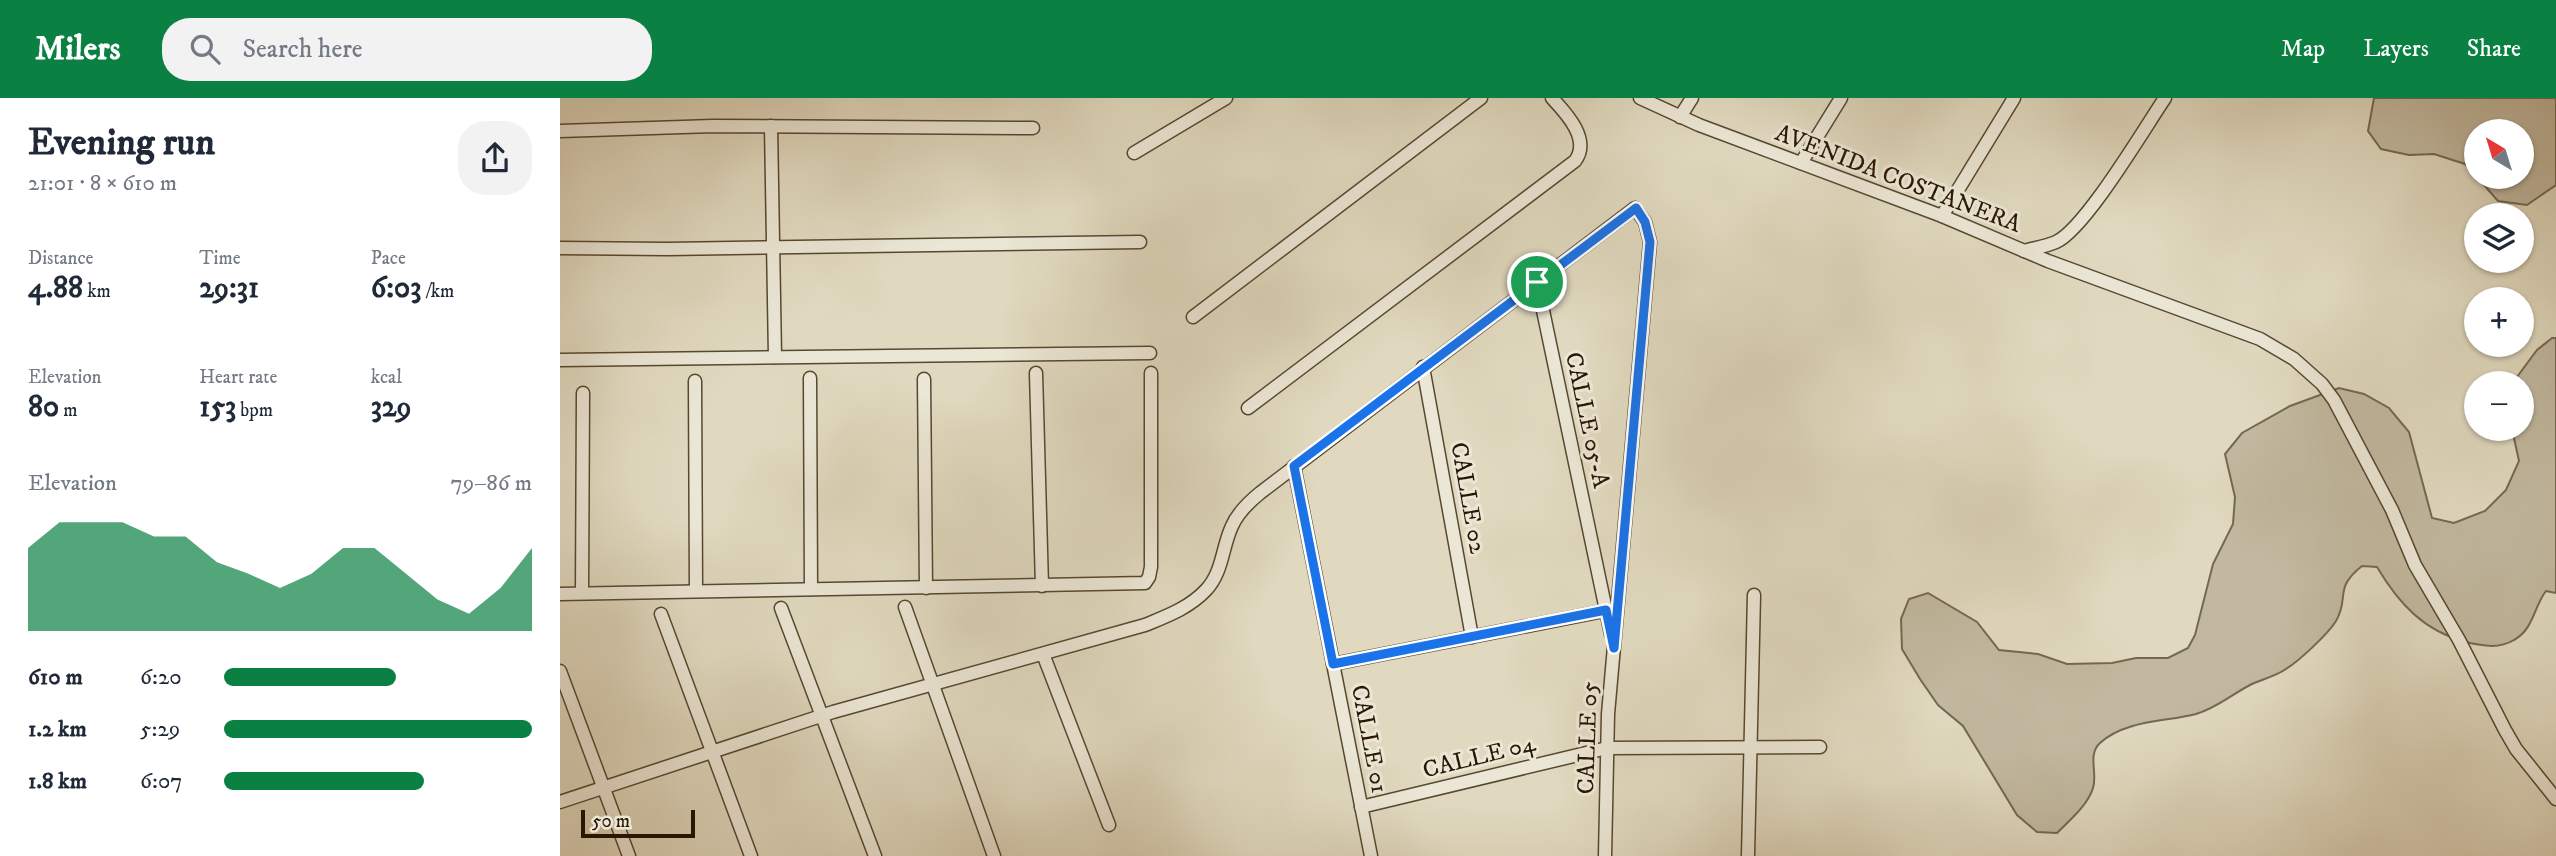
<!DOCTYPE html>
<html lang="en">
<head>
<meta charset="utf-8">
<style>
  body { margin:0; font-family:"IM FELL DW Pica",serif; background:#f2f2f3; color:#1f2937; height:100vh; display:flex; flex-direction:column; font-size:26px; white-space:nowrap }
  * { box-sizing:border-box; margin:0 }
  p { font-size:23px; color:#747a83 }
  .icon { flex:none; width:38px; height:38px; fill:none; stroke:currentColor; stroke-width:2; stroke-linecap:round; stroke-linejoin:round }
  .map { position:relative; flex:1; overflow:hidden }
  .drawer { display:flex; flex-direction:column; background:#fff; width:560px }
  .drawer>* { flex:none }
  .needle { width:46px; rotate:322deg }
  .fabs { position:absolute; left:1904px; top:21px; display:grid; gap:14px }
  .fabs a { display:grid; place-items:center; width:70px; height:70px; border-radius:50%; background:#fff; box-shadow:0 2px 5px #0004; font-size:35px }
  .scale { position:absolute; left:21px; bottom:18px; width:114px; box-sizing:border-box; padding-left:7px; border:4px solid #291702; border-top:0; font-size:19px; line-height:24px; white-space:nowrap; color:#291702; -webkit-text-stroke:5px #ebe6d5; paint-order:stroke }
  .pin { position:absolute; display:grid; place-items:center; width:60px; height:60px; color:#fff; margin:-30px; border:4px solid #fff; border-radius:50%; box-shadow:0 2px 7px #0007 }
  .round { display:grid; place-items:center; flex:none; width:74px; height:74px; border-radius:28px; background:#f2f2f3 }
  .overview { display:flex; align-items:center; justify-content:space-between; height:119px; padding:0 28px }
  h1 { font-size:38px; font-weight:700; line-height:52px }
  .figures { display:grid; grid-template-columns:repeat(3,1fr); gap:10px; height:119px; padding:7px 28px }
  .figures div { display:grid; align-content:center }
  .figures b { font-size:30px; font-weight:700 }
  .figures small { font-size:19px; font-weight:400 }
  .figures p { font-size:19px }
  .chart { height:196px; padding:14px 28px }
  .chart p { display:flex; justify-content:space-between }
  .chart svg { width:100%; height:126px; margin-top:7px; fill:#0b8043; opacity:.7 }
  ul { padding:0 28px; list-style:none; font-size:23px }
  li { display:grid; grid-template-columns:112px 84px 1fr; align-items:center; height:52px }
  li i { height:18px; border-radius:9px; background:#0b8043 }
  header { display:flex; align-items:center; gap:42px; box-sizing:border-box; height:98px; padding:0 35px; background:#0b8043; color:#fff }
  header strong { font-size:33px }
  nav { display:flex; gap:38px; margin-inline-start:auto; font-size:24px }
  .search { width:490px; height:63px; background:#f2f2f3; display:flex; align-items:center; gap:18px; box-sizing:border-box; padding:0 24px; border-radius:28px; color:#747a83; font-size:26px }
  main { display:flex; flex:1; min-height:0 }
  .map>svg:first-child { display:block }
  .green { fill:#c1b89f; stroke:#756850; stroke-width:2 }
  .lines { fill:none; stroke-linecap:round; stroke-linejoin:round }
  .street-casing { stroke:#574831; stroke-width:15 }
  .street { stroke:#ebe6d5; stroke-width:12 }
  .route-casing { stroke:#fff; stroke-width:14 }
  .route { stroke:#1a73e8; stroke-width:9 }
  .labels { text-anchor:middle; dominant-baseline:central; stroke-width:6; stroke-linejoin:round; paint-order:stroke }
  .street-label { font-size:24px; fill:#291702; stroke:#ebe6d5 }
</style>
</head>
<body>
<header>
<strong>Milers</strong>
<div class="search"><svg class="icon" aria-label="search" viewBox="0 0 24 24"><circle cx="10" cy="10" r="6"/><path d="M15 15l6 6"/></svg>Search here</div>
<nav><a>Map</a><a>Layers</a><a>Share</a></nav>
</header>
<main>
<section class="drawer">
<div class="overview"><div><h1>Evening run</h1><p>21:01 · 8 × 610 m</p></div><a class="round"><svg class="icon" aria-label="share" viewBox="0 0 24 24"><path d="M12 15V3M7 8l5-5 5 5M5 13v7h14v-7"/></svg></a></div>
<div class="figures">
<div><p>Distance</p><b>4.88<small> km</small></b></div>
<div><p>Time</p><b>29:31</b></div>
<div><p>Pace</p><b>6:03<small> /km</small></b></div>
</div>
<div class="figures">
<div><p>Elevation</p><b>80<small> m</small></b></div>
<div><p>Heart rate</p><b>153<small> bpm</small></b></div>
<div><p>kcal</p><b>329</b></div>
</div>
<div class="chart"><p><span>Elevation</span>79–86 m</p>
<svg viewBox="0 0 160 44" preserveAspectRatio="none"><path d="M0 44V15L10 6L20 6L30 6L40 11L50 11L60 20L70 24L80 29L90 24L100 15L110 15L120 24L130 33L140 38L150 29L160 15V44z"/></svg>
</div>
<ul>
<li><b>610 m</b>6:20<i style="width:56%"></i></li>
<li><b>1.2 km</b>5:29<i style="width:100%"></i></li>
<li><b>1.8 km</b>6:07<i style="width:65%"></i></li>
</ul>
</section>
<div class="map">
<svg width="1996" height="758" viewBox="0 0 1996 758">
  <rect width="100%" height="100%" fill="#e0d9bf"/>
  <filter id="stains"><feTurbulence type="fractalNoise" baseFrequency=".00286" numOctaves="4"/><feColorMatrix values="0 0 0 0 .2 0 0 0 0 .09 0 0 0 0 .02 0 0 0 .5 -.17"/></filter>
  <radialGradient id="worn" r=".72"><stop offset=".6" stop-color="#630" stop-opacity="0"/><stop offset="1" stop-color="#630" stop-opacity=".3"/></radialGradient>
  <g class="green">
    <polygon points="1814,0 1996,0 1996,87 1967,107 1938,103 1917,79 1962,79 1962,33 1916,33 1916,77 1905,66 1874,56 1849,57 1821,51 1808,33"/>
    <path d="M1992,240H1996V495L1986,493C1974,508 1974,531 1954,542C1939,551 1923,548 1906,544C1864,533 1839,506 1817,469L1802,468C1773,491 1790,499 1776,523C1768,536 1739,563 1726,571C1716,578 1703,581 1692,586C1672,596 1657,610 1636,616C1605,624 1565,622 1540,645C1527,657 1538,675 1533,690C1528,707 1509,723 1497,735L1477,734L1457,717L1403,628L1378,607L1360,581L1342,551L1341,521L1349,501L1368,495L1417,524L1439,552L1478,556L1507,566L1552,565L1576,560H1608L1628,550L1635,537L1653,466L1673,426L1675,399L1665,356L1682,335L1730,308L1779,290L1804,296L1829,310L1849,334L1872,420L1894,425L1925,413L1946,392L1959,363L1952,331H1962V285H1954V283L1977,252Z"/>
  </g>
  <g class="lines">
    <defs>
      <g id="street">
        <polyline points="1080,0 1139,27 1382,118 1488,163 1700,241 1734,261 1762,286 1774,302 1832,412 1855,467 1899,542 1945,632 1956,651 1996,701"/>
        <polyline points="1120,19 1132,0"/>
        <polyline points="211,28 215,259"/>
        <polyline points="0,33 153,28 473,30"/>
        <polyline points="574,55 666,0"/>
        <polyline points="1241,65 1281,0"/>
        <polyline points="1382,118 1454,0"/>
        <polyline points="0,150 108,151 580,144"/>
        <path d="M1464,153C1475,150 1487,148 1496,144C1525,131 1584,31 1605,0"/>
        <polyline points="977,184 1051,536"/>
        <polyline points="633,219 921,0"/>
        <polyline points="0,262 590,255"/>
        <polyline points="863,269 912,539"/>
        <polyline points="476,275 482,488"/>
        <polyline points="250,280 251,491"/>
        <polyline points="364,281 366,490"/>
        <polyline points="135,283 136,493"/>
        <path d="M688,310L1015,63C1031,42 1007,16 992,0"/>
        <polyline points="734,368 811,758"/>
        <polyline points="22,495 23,295"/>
        <polyline points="0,496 585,485 589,479 591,469 591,275"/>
        <polyline points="345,509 434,758"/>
        <polyline points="221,510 315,758"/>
        <polyline points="101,516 191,758"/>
        <polyline points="483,556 549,727"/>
        <polyline points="773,566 1054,511"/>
        <polyline points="0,573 69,758"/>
        <path d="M0,704L273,614L585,527C607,518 629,510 646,492C663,474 662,449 672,428C678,414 689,404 700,395L1075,110L1085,124L1090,144L1048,616L1045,758"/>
        <polyline points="801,709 1047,650 1260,649"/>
        <polyline points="1188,758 1194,497"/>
      </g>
    </defs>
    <use href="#street" class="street-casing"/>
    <use href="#street" class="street"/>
  </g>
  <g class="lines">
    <defs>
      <polygon id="route" points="1076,110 1085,124 1090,144 1054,550 1046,512 773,566 734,368"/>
    </defs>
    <use href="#route" class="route-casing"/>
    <use href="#route" class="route"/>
  </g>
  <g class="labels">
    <g class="street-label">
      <text transform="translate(1338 81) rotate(21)">AVENIDA COSTANERA</text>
      <text transform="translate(1027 322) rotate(78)">CALLE 05-A</text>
      <text transform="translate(908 400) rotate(80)">CALLE 02</text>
      <text transform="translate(1028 640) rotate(-88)">CALLE 05</text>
      <text transform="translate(809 641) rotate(79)">CALLE 01</text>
      <text transform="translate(919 659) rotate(-14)">CALLE 04</text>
    </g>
  </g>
  <rect width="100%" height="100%" filter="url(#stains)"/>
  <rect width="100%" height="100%" fill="url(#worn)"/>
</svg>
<div class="fabs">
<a><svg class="needle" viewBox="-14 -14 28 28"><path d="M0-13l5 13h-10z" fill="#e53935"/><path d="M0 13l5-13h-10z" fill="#747a83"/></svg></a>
<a><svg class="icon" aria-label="layers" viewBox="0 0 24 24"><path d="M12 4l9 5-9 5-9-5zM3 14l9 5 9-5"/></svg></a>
<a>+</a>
<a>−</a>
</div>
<div class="scale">50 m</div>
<div class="pin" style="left:977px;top:184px;background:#1e9e55"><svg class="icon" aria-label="arrive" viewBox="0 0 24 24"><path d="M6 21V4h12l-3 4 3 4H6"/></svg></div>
</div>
</main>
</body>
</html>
